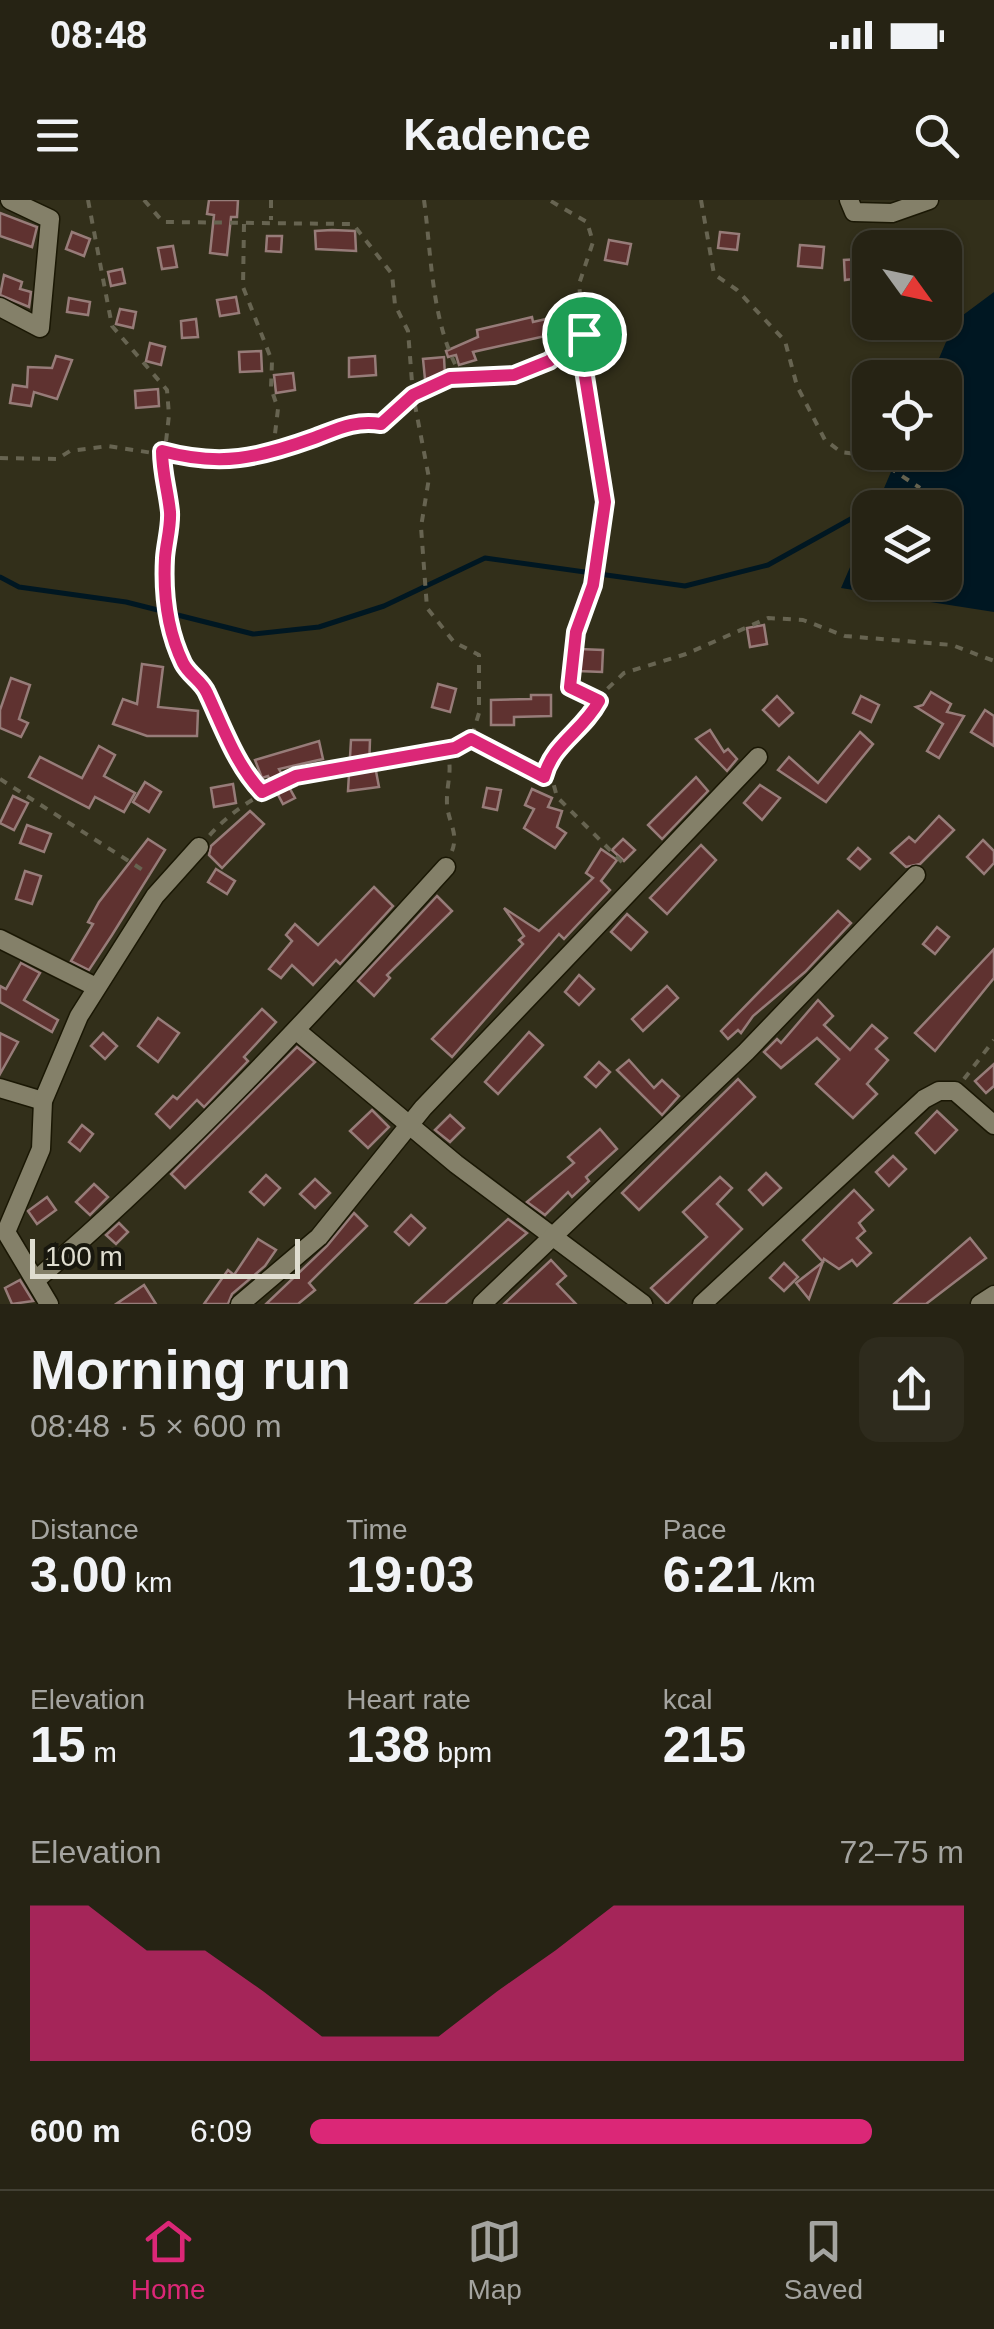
<!DOCTYPE html>
<html lang="en">
<head>
<meta charset="utf-8">
<style>
  body { margin:0; font-family:Helvetica,sans-serif; background:#2e2b1d; color:#f1f3f6; height:100vh; display:flex; flex-direction:column; font-size:38px; white-space:nowrap }
  * { box-sizing:border-box; margin:0 }
  p { font-size:32px; color:#a4a4a0 }
  .icon { flex:none; width:55px; height:55px; fill:none; stroke:currentColor; stroke-width:2; stroke-linecap:round; stroke-linejoin:round }
  .map { position:relative; height:1104px; overflow:hidden }
  .side { display:flex; flex-direction:column; background:#262314; flex:1 }
  .side>* { flex:none }
  .needle { width:65px; rotate:123deg }
  .buttons { position:absolute; left:852px; top:30px; display:grid; gap:20px }
  .buttons a { display:grid; place-items:center; width:110px; height:110px; border-radius:20px; background:#262314; box-shadow:0 2px 8px #0004,0 0 0 2px #424034; font-size:50px }
  .scale { position:absolute; left:30px; bottom:25px; width:270px; box-sizing:border-box; padding-left:10px; border:5px solid #dfddd0; border-top:0; font-size:28px; line-height:35px; white-space:nowrap; color:#dfddd0; -webkit-text-stroke:8px #18170e; paint-order:stroke }
  .pin { position:absolute; display:grid; place-items:center; width:85px; height:85px; color:#fff; margin:-42px; border:5px solid #fff; border-radius:50%; box-shadow:0 2px 10px #0007 }
  .round { display:grid; place-items:center; flex:none; width:105px; height:105px; border-radius:20px; background:#2e2b1d }
  .head { display:flex; align-items:center; justify-content:space-between; height:170px; padding:0 30px }
  h1 { font-size:55px; font-weight:600; line-height:75px }
  .metrics { display:grid; grid-template-columns:repeat(3,1fr); gap:15px; height:170px; padding:10px 30px }
  .metrics div { display:grid; align-content:center }
  .metrics b { font-size:50px; font-weight:600 }
  .metrics small { font-size:28px; font-weight:400 }
  .metrics p { font-size:28px }
  .chart { height:280px; padding:20px 30px }
  .chart p { display:flex; justify-content:space-between }
  .chart svg { width:100%; height:180px; margin-top:10px; fill:#db2777; opacity:.7 }
  ul { padding:0 30px; list-style:none; font-size:32px }
  li { display:grid; grid-template-columns:160px 120px 1fr; align-items:center; height:75px }
  li i { height:25px; border-radius:12px; background:#db2777 }
  .status { display:flex; justify-content:space-between; align-items:center; height:70px; padding:0 50px; background:#262314; direction:ltr }
  .status svg { height:28px; fill:currentColor }
  header { display:flex; justify-content:space-between; align-items:center; height:130px; padding:0 30px; background:#262314; font-size:45px; font-weight:600 }
  .tabs { display:flex; justify-content:space-around; align-items:center; height:140px; border-top:2px solid #424034; background:#262314; font-size:28px; color:#a4a4a0 }
  .tabs a { display:grid; justify-items:center; gap:5px }
  .tabs .on { color:#db2777 }
  .map>svg:first-child { display:block }
  .water { fill:#001722 }
  .lines { fill:none; stroke-linecap:round; stroke-linejoin:round }
  .stream { stroke:#001722; stroke-width:5 }
  .building { fill:#5f3230; stroke:#977c79; stroke-width:2.5 }
  .minor-casing { stroke:#1a1704; stroke-width:21 }
  .path { stroke:#676451; stroke-width:4; stroke-dasharray:8 8; stroke-linecap:butt }
  .minor { stroke:#848069; stroke-width:18 }
  .route-casing { stroke:#fff; stroke-width:20 }
  .route { stroke:#db2777; stroke-width:12 }
</style>
</head>
<body>
<div class="status"><b>08:48</b><svg viewBox="0 0 49 12"><path d="M0 12V9h3v3zM5 12V6h3v6zM10 12V3h3v9zM15 12V0h3v12zM26 1h20v11H26zM47 4h2v5h-2z"/></svg></div>
<header><svg class="icon" aria-label="menu" viewBox="0 0 24 24"><path d="M4 6h16M4 12h16M4 18h16"/></svg>Kadence<svg class="icon" aria-label="search" viewBox="0 0 24 24"><circle cx="10" cy="10" r="6"/><path d="M15 15l6 6"/></svg></header>
<div class="map">
<svg width="994" height="1104" viewBox="0 0 994 1104">
  <rect width="100%" height="100%" fill="#322f1a"/>
  <polygon class="water" points="994,92 994,412 841,388 870,321 870,382 945,382 945,308 876,307 899,253 945,252 945,178 931,177 955,121"/>
  <g class="lines">
    <polyline class="stream" points="0,377 19,387 126,402 253,434 319,427 384,406 485,358 685,386 768,365 883,301"/>
  </g>
  <g class="building">
    <polygon points="209,0 238,0 237,17 231,17 227,55 210,53 214,15 207,14"/>
    <polygon points="0,13 37,27 32,47 0,36"/>
    <polygon points="332,30 355,31 356,51 316,49 315,31"/>
    <polygon points="72,32 90,39 84,56 66,49"/>
    <polygon points="720,32 739,34 737,50 718,48"/>
    <polygon points="267,36 282,36 281,52 266,51"/>
    <polygon points="609,40 631,44 627,64 605,60"/>
    <polygon points="800,45 824,47 822,68 798,66"/>
    <polygon points="173,46 177,67 162,69 158,48"/>
    <polygon points="860,59 861,78 845,80 844,60"/>
    <polygon points="122,69 125,83 111,86 108,72"/>
    <polygon points="4,75 22,82 20,89 31,92 29,107 0,95"/>
    <polygon points="236,97 239,113 220,116 217,100"/>
    <polygon points="69,98 90,102 88,115 67,112"/>
    <polygon points="120,109 136,112 133,128 116,124"/>
    <polygon points="532,117 533,122 555,117 559,133 473,152 476,160 459,165 456,155 448,157 446,151 478,137 477,130"/>
    <polygon points="196,119 198,137 182,138 181,121"/>
    <polygon points="150,143 165,147 161,165 146,161"/>
    <polygon points="261,151 262,171 240,172 239,152"/>
    <polygon points="56,156 72,160 57,199 34,192 31,206 10,203 13,185 27,187 28,167 52,168"/>
    <polygon points="375,156 376,175 349,177 349,158"/>
    <polygon points="444,157 445,176 425,179 423,159"/>
    <polygon points="293,173 295,190 276,193 274,175"/>
    <polygon points="158,189 159,206 136,208 135,191"/>
    <polygon points="764,425 767,444 750,447 747,428"/>
    <polygon points="579,449 603,450 602,472 578,471"/>
    <polygon points="142,464 163,467 158,507 198,511 197,536 147,536 113,524 123,499 137,504"/>
    <polygon points="11,478 30,485 19,519 28,523 21,537 0,528 0,510"/>
    <polygon points="438,484 456,489 450,512 432,507"/>
    <polygon points="931,492 951,504 947,512 964,516 939,558 927,551 943,524 916,507 923,505"/>
    <polygon points="531,495 551,495 551,516 514,517 514,525 491,525 491,500 531,499"/>
    <polygon points="777,496 793,513 779,526 763,510"/>
    <polygon points="861,496 879,505 871,522 853,513"/>
    <polygon points="985,510 994,516 994,546 971,532"/>
    <polygon points="710,530 724,552 728,549 737,559 727,571 696,539"/>
    <polygon points="860,532 873,544 826,602 778,570 789,557 818,583"/>
    <polygon points="351,540 370,540 369,568 375,566 379,587 348,591"/>
    <polygon points="319,541 323,559 279,569 295,598 283,604 268,576 262,578 255,560"/>
    <polygon points="99,546 115,555 104,576 135,593 124,612 95,597 89,608 29,577 40,557 82,578"/>
    <polygon points="696,577 708,591 662,639 648,625"/>
    <polygon points="145,582 161,592 149,612 133,602"/>
    <polygon points="233,584 236,603 214,607 211,588"/>
    <polygon points="760,585 780,598 762,620 744,603"/>
    <polygon points="487,588 501,590 497,610 483,607"/>
    <polygon points="532,589 552,598 548,607 562,611 557,627 566,633 555,648 524,628 534,609 525,605"/>
    <polygon points="13,596 28,603 14,630 0,623"/>
    <polygon points="250,611 264,624 222,668 209,655 211,646"/>
    <polygon points="939,616 954,630 920,664 906,667 891,653 909,637 915,642"/>
    <polygon points="27,625 51,634 44,652 20,643"/>
    <polygon points="148,639 165,650 112,735 89,770 71,761 93,724 88,722 99,702"/>
    <polygon points="623,639 635,650 624,661 612,650"/>
    <polygon points="983,640 994,651 994,663 984,674 967,657"/>
    <polygon points="701,645 716,660 667,714 650,698"/>
    <polygon points="858,648 870,659 860,669 848,659"/>
    <polygon points="601,649 617,660 601,681 610,690 564,739 559,734 452,857 432,839 523,744 519,740 524,736 504,708 539,731 593,678 586,673"/>
    <polygon points="216,669 235,681 227,694 208,682"/>
    <polygon points="25,671 41,676 32,704 16,699"/>
    <polygon points="374,687 393,706 340,764 336,760 313,785 292,765 281,778 269,769 292,741 286,735 295,724 318,745"/>
    <polygon points="437,696 452,711 387,775 390,778 374,796 358,781"/>
    <polygon points="838,711 851,723 805,772 753,816 741,833 738,830 728,839 721,831"/>
    <polygon points="627,714 647,732 631,750 611,732"/>
    <polygon points="937,727 949,737 935,754 923,744"/>
    <polygon points="994,749 994,778 935,851 915,833"/>
    <polygon points="21,763 40,773 24,800 58,820 52,832 0,802 0,786 6,789"/>
    <polygon points="579,775 594,789 579,805 565,792"/>
    <polygon points="667,786 678,798 643,831 632,819"/>
    <polygon points="818,800 833,816 824,825 850,850 872,825 887,838 876,849 888,860 867,884 877,894 853,918 816,884 839,859 817,838 781,868 764,852 777,839 781,843"/>
    <polygon points="262,809 276,822 244,857 248,861 204,907 197,900 170,928 156,914 173,896 177,899"/>
    <polygon points="158,818 179,833 158,862 138,846"/>
    <polygon points="529,832 543,845 498,894 485,882"/>
    <polygon points="0,833 18,842 0,874"/>
    <polygon points="103,833 117,846 105,859 91,846"/>
    <polygon points="297,847 315,862 185,988 171,974"/>
    <polygon points="629,860 654,888 662,880 679,896 662,915 617,870"/>
    <polygon points="599,862 610,872 596,887 585,877"/>
    <polygon points="994,864 994,886 986,893 975,881"/>
    <polygon points="738,879 755,897 639,1010 622,993"/>
    <polygon points="372,910 389,927 368,948 350,931"/>
    <polygon points="937,911 957,930 935,953 916,933"/>
    <polygon points="450,915 464,928 450,942 435,930"/>
    <polygon points="82,925 93,934 80,951 69,942"/>
    <polygon points="600,929 617,949 586,977 589,981 572,997 568,992 545,1015 527,1002 574,963 568,957"/>
    <polygon points="893,956 906,969 889,986 876,972"/>
    <polygon points="766,973 781,988 763,1005 749,990"/>
    <polygon points="266,975 280,988 264,1005 250,992"/>
    <polygon points="720,977 732,988 717,1004 742,1029 667,1104 651,1088 707,1037 683,1012"/>
    <polygon points="315,979 330,993 315,1008 300,994"/>
    <polygon points="94,984 108,997 90,1015 76,1002"/>
    <polygon points="854,990 873,1010 859,1023 865,1031 857,1038 871,1053 857,1066 852,1060 839,1069 824,1059 809,1099 796,1083 823,1062 803,1040"/>
    <polygon points="47,997 56,1010 37,1024 28,1011"/>
    <polygon points="354,1013 367,1026 309,1083 315,1090 298,1104 266,1104 327,1046"/>
    <polygon points="411,1015 425,1028 409,1045 395,1032"/>
    <polygon points="508,1019 527,1033 445,1104 415,1104"/>
    <polygon points="119,1023 128,1032 116,1044 106,1035"/>
    <polygon points="970,1038 986,1058 926,1104 894,1104"/>
    <polygon points="258,1039 276,1050 265,1066 232,1094 228,1104 204,1104 228,1070 234,1075"/>
    <polygon points="551,1060 566,1076 557,1084 576,1104 504,1104"/>
    <polygon points="784,1063 798,1077 784,1091 770,1078"/>
    <polygon points="20,1080 33,1101 12,1104 5,1088"/>
    <polygon points="144,1085 156,1104 116,1104"/>
  </g>
  <g class="lines">
    <defs>
      <g id="minor">
        <polyline points="849,0 854,12 892,13 929,0"/>
        <polyline points="0,107 40,128 50,19 10,0"/>
        <polyline points="0,739 96,787"/>
        <polyline points="297,831 456,964 643,1104"/>
        <polyline points="0,888 43,901"/>
        <path d="M37,1079C184,954 316,810 446,667"/>
        <polyline points="49,1104 6,1032 41,949 43,901 79,816 155,696 199,647"/>
        <polyline points="240,1104 319,1037 423,908 758,557"/>
        <polyline points="482,1104 746,852 916,675"/>
        <polyline points="702,1104 924,899 939,891 955,891 994,925"/>
        <polyline points="980,1104 994,1095"/>
      </g>
    </defs>
    <use href="#minor" class="minor-casing"/>
    <g class="path">
      <polyline points="88,0 112,126 167,190 169,215 162,277 170,312 165,404 174,440 185,468 205,488 223,532 237,549 245,574 261,592"/>
      <path d="M144,0L163,22L353,24L392,74L395,105L408,131L413,195L429,278L421,327L427,408L454,442L479,455V513L471,539L455,548C368,560 270,567 209,636"/>
      <polyline points="271,0 271,20"/>
      <path d="M424,0C432,59 431,125 462,177C513,180 544,163 584,134L579,84L593,42L587,22L549,0"/>
      <polyline points="701,0 714,74 737,90 785,141 797,186 825,240 841,252 872,256 920,288"/>
      <polyline points="244,24 243,87 272,161 271,188 278,209 273,250"/>
      <polyline points="584,136 584,170 605,302 593,385 576,432 570,487 599,501"/>
      <polyline points="0,258 57,259 70,251 108,246 217,263 246,260 339,226 381,224 413,195 462,177"/>
      <polyline points="471,539 553,582 557,597 627,667"/>
      <path d="M446,549C454,570 446,583 447,604C448,622 459,633 452,651"/>
      <polyline points="544,577 552,551 591,517 604,492 624,473 686,454 768,418 803,420 845,436 952,445 994,461"/>
      <polyline points="0,579 149,674"/>
      <polyline points="964,879 994,840"/>
    </g>
    <use href="#minor" class="minor"/>
  </g>
  <g class="lines">
    <defs>
      <path id="route" d="M584,134V170L605,302L593,385L576,432L570,487L599,501C583,531 552,544 544,577L471,539L455,548L296,576L262,592C236,565 223,527 207,493C202,481 189,475 183,463C167,430 163,395 165,358C166,343 171,327 170,312C168,291 162,273 162,251C221,267 258,258 314,238C338,229 354,220 381,224L413,195L450,178L514,175L549,161Z"/>
    </defs>
    <use href="#route" class="route-casing"/>
    <use href="#route" class="route"/>
  </g>
</svg>
<div class="buttons">
<a><svg class="needle" viewBox="-14 -14 28 28"><path d="M0-13l5 13h-10z" fill="#e53935"/><path d="M0 13l5-13h-10z" fill="#a4a4a0"/></svg></a>
<a><svg class="icon" aria-label="locate" viewBox="0 0 24 24"><circle cx="12" cy="12" r="6"/><path d="M12 2v4M12 18v4M2 12h4M18 12h4"/></svg></a>
<a><svg class="icon" aria-label="layers" viewBox="0 0 24 24"><path d="M12 4l9 5-9 5-9-5zM3 14l9 5 9-5"/></svg></a>
</div>
<div class="scale">100 m</div>
<div class="pin" style="left:584px;top:134px;background:#1e9e55"><svg class="icon" aria-label="arrive" viewBox="0 0 24 24"><path d="M6 21V4h12l-3 4 3 4H6"/></svg></div>
</div>
<section class="side">
<div class="head"><div><h1>Morning run</h1><p>08:48 · 5 × 600 m</p></div><a class="round"><svg class="icon" aria-label="share" viewBox="0 0 24 24"><path d="M12 15V3M7 8l5-5 5 5M5 13v7h14v-7"/></svg></a></div>
<div class="metrics">
<div><p>Distance</p><b>3.00<small> km</small></b></div>
<div><p>Time</p><b>19:03</b></div>
<div><p>Pace</p><b>6:21<small> /km</small></b></div>
</div>
<div class="metrics">
<div><p>Elevation</p><b>15<small> m</small></b></div>
<div><p>Heart rate</p><b>138<small> bpm</small></b></div>
<div><p>kcal</p><b>215</b></div>
</div>
<div class="chart"><p><span>Elevation</span>72–75 m</p>
<svg viewBox="0 0 160 44" preserveAspectRatio="none"><path d="M0 44V6L10 6L20 17L30 17L40 27L50 38L60 38L70 38L80 27L90 17L100 6L110 6L120 6L130 6L140 6L150 6L160 6V44z"/></svg>
</div>
<ul>
<li><b>600 m</b>6:09<i style="width:86%"></i></li>
</ul>
</section>
<nav class="tabs">
<a class="on"><svg class="icon" aria-label="home" viewBox="0 0 24 24"><path d="M3 11l9-7 9 7M6 9v11h12V9"/></svg>Home</a>
<a><svg class="icon" aria-label="map" viewBox="0 0 24 24"><path d="M3 6l6-2 6 2 6-2v14l-6 2-6-2-6 2zM9 4v14M15 6v14"/></svg>Map</a>
<a><svg class="icon" aria-label="saved" viewBox="0 0 24 24"><path d="M7 4h10v16l-5-4-5 4z"/></svg>Saved</a>
</nav>
</body>
</html>
